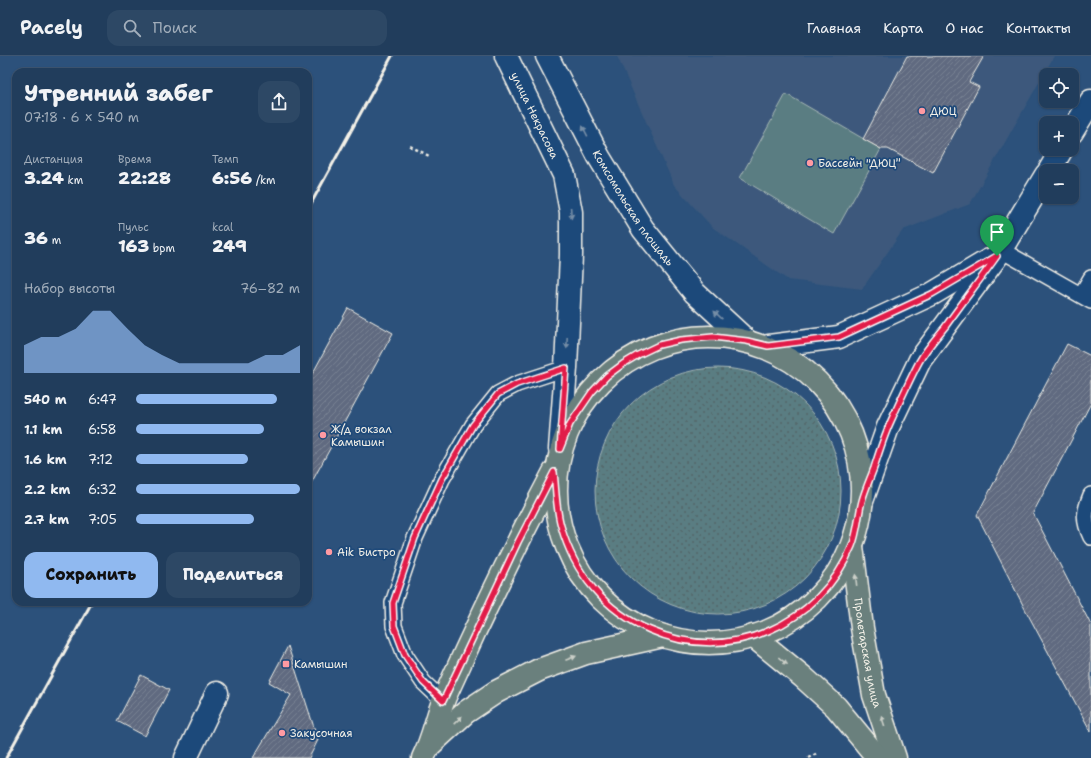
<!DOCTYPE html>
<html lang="ru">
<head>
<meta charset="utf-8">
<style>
  body { margin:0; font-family:"Shantell Sans",sans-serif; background:#2d4865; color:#f1f3f6; height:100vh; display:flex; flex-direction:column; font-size:15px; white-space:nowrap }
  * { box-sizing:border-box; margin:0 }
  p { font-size:13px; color:#a2aebb }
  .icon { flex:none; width:22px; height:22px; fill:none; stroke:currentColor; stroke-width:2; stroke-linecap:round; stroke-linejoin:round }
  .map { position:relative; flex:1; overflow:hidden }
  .sheet { position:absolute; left:12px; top:12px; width:300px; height:538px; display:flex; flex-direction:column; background:#213d5c; border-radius:12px; box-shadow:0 1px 3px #0004,0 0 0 1px #3e5672 }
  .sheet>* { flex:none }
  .buttons { position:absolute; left:1039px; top:12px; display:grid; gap:8px }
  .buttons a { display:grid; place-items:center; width:40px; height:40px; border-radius:8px; background:#213d5c; box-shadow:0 1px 3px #0004,0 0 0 1px #3e5672; font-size:20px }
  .pin { position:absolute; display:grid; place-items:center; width:34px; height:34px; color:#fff; margin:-41px -17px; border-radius:50% 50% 50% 0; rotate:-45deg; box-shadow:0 0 4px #0007 }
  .pin .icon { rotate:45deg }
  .round { display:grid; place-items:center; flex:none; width:42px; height:42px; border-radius:12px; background:#2d4865 }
  .overview { display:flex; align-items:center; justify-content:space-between; height:68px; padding:0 12px }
  h1 { font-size:22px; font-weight:800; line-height:30px }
  .figures { display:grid; grid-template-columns:repeat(3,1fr); gap:6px; height:68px; padding:4px 12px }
  .figures div { display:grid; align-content:center }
  .figures b { font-size:17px; font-weight:800 }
  .figures small { font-size:11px; font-weight:400 }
  .figures p { font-size:11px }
  .chart { height:112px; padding:8px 12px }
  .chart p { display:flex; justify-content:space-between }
  .chart svg { width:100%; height:72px; margin-top:4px; fill:#90b9f0; opacity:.7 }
  .button { display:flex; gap:8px; margin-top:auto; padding:8px 12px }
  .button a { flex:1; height:46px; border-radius:12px; background:#90b9f0; color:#111; font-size:16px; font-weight:800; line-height:46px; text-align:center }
  .button a+a { background:#2d4865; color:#f1f3f6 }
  ul { padding:0 12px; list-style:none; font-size:13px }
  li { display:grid; grid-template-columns:64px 48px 1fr; align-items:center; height:30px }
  li i { height:10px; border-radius:5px; background:#90b9f0 }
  header { display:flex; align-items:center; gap:24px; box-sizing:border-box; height:56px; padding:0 20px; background:#213d5c; border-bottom:1px solid #3e5672 }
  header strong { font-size:19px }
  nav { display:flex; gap:22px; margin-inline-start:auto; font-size:14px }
  .search { width:280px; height:36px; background:#2d4865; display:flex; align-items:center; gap:10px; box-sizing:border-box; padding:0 14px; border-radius:12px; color:#a2aebb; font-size:15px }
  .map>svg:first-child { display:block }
  .built { fill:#3c597c }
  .grass { fill:url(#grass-dots); stroke:#a7b7b5 }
  .pitch { fill:#5a7d82; stroke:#a7b7b5 }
  .building { fill:url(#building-hatch); stroke:#f4f1e8 }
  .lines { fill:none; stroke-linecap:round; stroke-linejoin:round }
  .lane-casing { stroke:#f4f1e8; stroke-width:18 }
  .street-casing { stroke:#f4f1e8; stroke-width:25 }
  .secondary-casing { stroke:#f4f1e8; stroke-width:25 }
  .primary-casing { stroke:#f4f1e8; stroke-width:25 }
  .path { stroke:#f4f1e8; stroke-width:2.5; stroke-dasharray:3 3; stroke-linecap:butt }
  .lane { stroke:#1f4a7a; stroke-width:15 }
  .street { stroke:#1f4a7a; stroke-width:22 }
  .secondary { stroke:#1f4a7a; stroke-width:22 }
  .primary { stroke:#6a807d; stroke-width:22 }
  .rail { stroke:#f4f1e8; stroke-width:3 }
  .oneway { fill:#748da6 }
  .oneway2 { fill:#cbcfc8 }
  .route-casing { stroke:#fff; stroke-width:8 }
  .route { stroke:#e11d48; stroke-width:5 }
  .poi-dot { fill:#ff9aa2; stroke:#1f4a7a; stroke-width:1.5 }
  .labels { text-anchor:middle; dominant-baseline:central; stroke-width:3.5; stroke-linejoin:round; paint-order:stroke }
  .poi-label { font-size:11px; fill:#f4f1e8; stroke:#1f4a7a; text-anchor:start }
  .street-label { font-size:11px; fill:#f4f1e8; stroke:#1f4a7a }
</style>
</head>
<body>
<header>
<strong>Pacely</strong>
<div class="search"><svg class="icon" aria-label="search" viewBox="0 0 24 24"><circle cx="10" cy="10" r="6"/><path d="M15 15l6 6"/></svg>Поиск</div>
<nav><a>Главная</a><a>Карта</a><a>О нас</a><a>Контакты</a></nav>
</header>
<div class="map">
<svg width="1091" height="702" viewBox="0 0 1091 702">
  <defs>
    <pattern id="grass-dots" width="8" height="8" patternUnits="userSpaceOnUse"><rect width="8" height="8" fill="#5a7d82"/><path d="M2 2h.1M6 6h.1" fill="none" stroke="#526567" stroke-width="1.8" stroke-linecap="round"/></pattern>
    <pattern id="building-hatch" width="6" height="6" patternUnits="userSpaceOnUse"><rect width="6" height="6" fill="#606b80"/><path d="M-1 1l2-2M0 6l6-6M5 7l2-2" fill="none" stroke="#778192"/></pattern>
  </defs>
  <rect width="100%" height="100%" fill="#2c517b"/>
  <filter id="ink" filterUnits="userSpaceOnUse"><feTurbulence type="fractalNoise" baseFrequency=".025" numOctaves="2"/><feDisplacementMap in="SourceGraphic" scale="8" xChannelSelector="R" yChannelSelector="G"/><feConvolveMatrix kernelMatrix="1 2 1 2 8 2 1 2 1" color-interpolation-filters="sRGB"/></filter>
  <g filter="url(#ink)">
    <polygon class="built" points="617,0 1054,0 970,148 903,174 862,233 788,224 712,171 674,129"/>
    <circle class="grass" cx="718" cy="435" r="123"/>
    <polygon class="pitch" points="786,38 881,93 834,178 740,122"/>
    <g class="building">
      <polygon points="907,0 984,0 969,26 979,31 933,117 888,93 881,93 863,83"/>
      <polygon points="348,252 393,277 308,433 308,326"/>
      <polygon points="1067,288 1091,300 1091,347 1033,457 1091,569 1091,676 1025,553 977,459"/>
      <polygon points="288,590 318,684 309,702 253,702 291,639 269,626"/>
      <polygon points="141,619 169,634 145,680 117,665"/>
    </g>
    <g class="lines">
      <defs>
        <g id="lane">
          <polyline points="1001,194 1091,245"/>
          <polyline points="1081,239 1091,222"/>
          <path d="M1091,439C1084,456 1083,464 1091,481"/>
          <polyline points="443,645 423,626 405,599 394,570 393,547 415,482 442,423 473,369 498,338 517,328 566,312"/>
        </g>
        <polyline id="street" points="186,702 217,637"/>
        <g id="secondary">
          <path id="s1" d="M506,0L564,119L571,156V199L566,312L560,393"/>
          <path id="s2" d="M547,0L599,101L643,173L695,237L747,285"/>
          <polyline points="1072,76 1091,45"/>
          <polyline points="1049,115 1062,93"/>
          <polyline points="769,290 839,281 932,238 989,204"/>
          <polyline points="862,445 888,371 920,304 997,200 1046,119"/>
        </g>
        <g id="primary">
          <circle cx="709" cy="434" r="153"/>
          <path id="s3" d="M852,490L862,572L874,639L895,702"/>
          <polyline points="753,580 803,621 836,651 878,702"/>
          <polyline points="430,689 466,656 496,636 539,614 586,597 663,580"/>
          <path d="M423,702C434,681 437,657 447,636C480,562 516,488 554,416"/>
        </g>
      </defs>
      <use href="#lane" class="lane-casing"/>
      <use href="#street" class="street-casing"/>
      <use href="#secondary" class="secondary-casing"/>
      <use href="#primary" class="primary-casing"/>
      <g class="path">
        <polyline points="410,90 431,101"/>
        <polyline points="808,702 818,697"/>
      </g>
      <use href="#lane" class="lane"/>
      <use href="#street" class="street"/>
      <use href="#secondary" class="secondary"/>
      <use href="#primary" class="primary"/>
      <g class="rail">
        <polyline points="308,153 392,0"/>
        <polyline points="6,702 92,546"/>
      </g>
    </g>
    <defs><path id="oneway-solid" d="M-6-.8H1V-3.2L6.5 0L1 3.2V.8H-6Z"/></defs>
    <g class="oneway">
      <use href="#oneway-solid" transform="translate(585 75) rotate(-117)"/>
      <use href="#oneway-solid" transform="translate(571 157) rotate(86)"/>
      <use href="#oneway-solid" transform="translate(718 259) rotate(-137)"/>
      <use href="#oneway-solid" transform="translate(567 287) rotate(92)"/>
    </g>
    <g class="oneway2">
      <use href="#oneway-solid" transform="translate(856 524) rotate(-97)"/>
      <use href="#oneway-solid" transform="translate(571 602) rotate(-21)"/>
      <use href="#oneway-solid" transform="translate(783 605) rotate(39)"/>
      <use href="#oneway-solid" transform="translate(458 664) rotate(-44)"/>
      <use href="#oneway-solid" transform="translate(883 665) rotate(-108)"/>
    </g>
  </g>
  <g class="lines" filter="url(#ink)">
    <defs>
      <path id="route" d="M997,200C980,224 962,247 945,271C936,282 926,293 919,306C909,325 900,345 891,365C884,380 879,396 874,412C870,423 865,434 862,445C858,460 858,475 852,490C820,569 729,609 650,574C605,555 574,517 561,470C556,453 556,433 554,416L518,486L443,645L423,626L405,599L394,570L393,547L415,482L442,423L473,369L498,338L517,328L566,312L560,393L570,368L592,336L607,320L623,308L638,299L659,289L681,284L713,281L747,285L768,290L839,281L932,238Z"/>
    </defs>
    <use href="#route" class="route-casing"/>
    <use href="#route" class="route"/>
  </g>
  <g class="poi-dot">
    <circle cx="922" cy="55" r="4"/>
    <circle cx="810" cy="107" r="4"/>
    <circle cx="323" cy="379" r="4"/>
    <circle cx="329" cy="496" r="4"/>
    <rect x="282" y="604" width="8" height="8" rx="2"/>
    <circle cx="282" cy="677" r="4"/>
  </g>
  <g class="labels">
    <g class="poi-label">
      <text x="930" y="55">ДЮЦ</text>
      <text x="818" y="107">Бассейн "ДЮЦ"</text>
      <text x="331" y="373">Ж/д вокзал<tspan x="331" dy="13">Камышин</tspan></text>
      <text x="337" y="496">Aik Бистро</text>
      <text x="294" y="608">Камышин</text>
      <text x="290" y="677">Закусочная</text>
    </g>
    <g class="street-label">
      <text stroke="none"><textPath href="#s1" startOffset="66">улица Некрасова</textPath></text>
      <text stroke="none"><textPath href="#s2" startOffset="175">Комсомольская площадь</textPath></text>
      <text stroke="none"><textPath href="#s3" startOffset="108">Пролетарская улица</textPath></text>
    </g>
  </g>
</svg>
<div class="buttons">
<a><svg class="icon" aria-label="locate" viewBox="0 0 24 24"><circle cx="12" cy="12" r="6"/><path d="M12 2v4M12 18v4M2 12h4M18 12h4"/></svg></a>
<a>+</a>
<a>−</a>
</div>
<div class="pin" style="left:997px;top:200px;background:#1e9e55"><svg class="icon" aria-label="arrive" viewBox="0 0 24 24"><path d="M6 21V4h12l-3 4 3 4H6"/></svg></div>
<section class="sheet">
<div class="overview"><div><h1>Утренний забег</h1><p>07:18 · 6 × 540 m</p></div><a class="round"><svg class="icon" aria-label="share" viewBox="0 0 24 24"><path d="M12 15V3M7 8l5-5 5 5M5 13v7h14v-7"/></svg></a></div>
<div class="figures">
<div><p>Дистанция</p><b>3.24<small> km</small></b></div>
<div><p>Время</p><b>22:28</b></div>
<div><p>Темп</p><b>6:56<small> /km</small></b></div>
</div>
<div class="figures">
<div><b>36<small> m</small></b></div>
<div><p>Пульс</p><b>163<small> bpm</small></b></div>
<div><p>kcal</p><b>249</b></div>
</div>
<div class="chart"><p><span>Набор высоты</span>76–82 m</p>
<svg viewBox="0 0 160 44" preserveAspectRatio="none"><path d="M0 44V27L10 22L20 22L30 17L40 6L50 6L60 17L70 27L80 33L90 38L100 38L110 38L120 38L130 38L140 33L150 33L160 27V44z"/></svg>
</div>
<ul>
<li><b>540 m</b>6:47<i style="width:86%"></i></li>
<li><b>1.1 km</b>6:58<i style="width:78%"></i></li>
<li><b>1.6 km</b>7:12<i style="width:68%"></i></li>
<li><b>2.2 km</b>6:32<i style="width:100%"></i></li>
<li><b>2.7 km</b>7:05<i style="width:72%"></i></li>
</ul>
<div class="button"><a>Сохранить</a><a>Поделиться</a></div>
</section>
</div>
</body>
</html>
